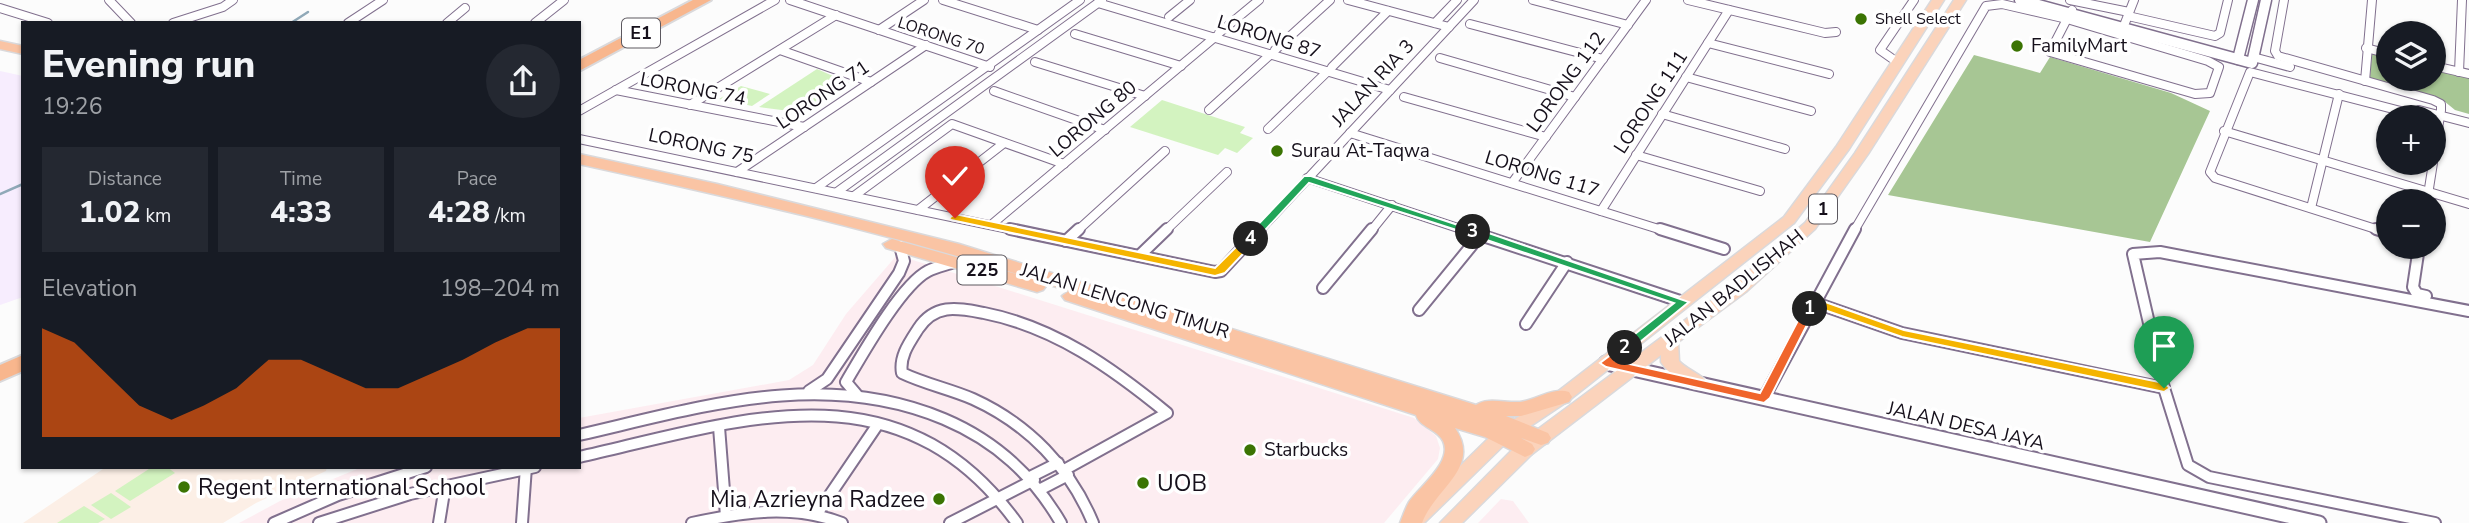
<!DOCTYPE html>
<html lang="en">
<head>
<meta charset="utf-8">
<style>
  body { margin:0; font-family:"Nunito Sans",sans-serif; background:#242831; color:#f1f3f6; height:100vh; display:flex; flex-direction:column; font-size:26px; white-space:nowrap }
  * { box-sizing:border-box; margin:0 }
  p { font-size:23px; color:#9ea1a6 }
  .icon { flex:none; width:38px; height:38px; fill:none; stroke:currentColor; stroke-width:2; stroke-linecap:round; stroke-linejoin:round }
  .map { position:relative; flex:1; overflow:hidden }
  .details { position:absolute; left:21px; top:21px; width:560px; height:448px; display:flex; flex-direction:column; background:#171b24; border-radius:0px; box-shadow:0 2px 5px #0004 }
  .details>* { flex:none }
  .buttons { position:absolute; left:2376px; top:21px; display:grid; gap:14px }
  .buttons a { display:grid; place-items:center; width:70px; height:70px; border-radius:50%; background:#171b24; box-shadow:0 2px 5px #0004; font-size:35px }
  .pin { position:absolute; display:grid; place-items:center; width:60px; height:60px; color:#fff; margin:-72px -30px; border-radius:50% 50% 50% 0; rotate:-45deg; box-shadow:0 0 7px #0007 }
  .pin .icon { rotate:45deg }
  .km { position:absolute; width:35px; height:35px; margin:-18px; border-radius:50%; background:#222; color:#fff; font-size:19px; line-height:35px; text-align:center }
  .round { display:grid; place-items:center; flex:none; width:74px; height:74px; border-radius:37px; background:#242831 }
  .overview { display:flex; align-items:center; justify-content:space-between; height:119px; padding:0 21px }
  h1 { font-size:38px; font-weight:800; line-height:52px }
  .figures { display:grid; grid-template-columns:repeat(3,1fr); gap:10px; height:119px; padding:7px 21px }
  .figures div { display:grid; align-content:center; border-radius:0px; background:#242831; text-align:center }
  .figures b { font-size:30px; font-weight:800 }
  .figures small { font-size:19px; font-weight:400 }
  .figures p { font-size:19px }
  .chart { height:196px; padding:14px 21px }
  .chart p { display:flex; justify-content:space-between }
  .chart svg { width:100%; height:126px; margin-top:7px; fill:#ea580c; opacity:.7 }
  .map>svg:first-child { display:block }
  .commercial { fill:#fdedf1 }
  .built { fill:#f7edfe }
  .education { fill:#fcefe6 }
  .green { fill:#d3f3c0 }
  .forest { fill:#a7c694 }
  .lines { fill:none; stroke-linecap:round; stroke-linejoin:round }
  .stream { stroke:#90a9b8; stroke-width:2.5 }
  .minor-far1-casing { stroke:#81708e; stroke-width:10 }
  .minor-casing { stroke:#81708e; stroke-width:14 }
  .tertiary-far1-casing { stroke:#81708e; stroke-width:13 }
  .tertiary-casing { stroke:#81708e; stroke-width:17 }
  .primary-casing { stroke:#dad9db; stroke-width:3 }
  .trunk-casing { stroke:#dad9db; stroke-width:3 }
  .motorway-casing { stroke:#dad9db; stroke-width:4 }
  .minor-far1 { stroke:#fff; stroke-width:8 }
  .minor { stroke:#fff; stroke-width:10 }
  .tertiary-far1 { stroke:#fff; stroke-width:10 }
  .tertiary { stroke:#fff; stroke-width:13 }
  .primary { fill:#fbd3bb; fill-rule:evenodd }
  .trunk { fill:#fac4a4; fill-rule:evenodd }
  .motorway { fill:#f8b68d; fill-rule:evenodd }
  .split-1 { fill:#f5b400; stroke:#fff; stroke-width:2 }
  .split-2 { fill:#f0652b; stroke:#fff; stroke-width:2 }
  .split-3 { fill:#22a559; stroke:#fff; stroke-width:2 }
  .split-4 { fill:#22a559; stroke:#fff; stroke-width:2 }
  .split-5 { fill:#f5b400; stroke:#fff; stroke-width:2 }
  .poi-dot { fill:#3b7403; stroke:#fff; stroke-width:2.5 }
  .labels { text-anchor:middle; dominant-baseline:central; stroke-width:7; stroke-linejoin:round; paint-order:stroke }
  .far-poi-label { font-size:16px; fill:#16101b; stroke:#fff; text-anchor:start }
  .far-street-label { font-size:16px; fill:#16101b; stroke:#fff }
  .shield { fill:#fff; stroke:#5c585f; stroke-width:2 }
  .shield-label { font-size:18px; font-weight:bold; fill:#16101b }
  .street-label { font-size:19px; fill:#16101b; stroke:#fff }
  .poi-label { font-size:19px; fill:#16101b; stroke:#fff; text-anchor:start }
  .near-poi-label { font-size:23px; fill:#16101b; stroke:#fff; text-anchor:start }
</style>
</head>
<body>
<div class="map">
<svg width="2469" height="523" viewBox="0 0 2469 523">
  <rect width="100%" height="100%" fill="#fcfcfc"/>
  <g class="commercial">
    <polygon points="897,255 1414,418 1436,436 1440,448 1438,459 1384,523 239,523 280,501 362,467 579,467 579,418 789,380 813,365 846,314"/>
    <polygon points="1501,499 1513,501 1529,523 1478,523"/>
  </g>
  <polygon class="built" points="0,71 23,76 23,297 0,305"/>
  <polygon class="education" points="106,467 327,467 326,471 256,503 223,523 23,523"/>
  <g class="green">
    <polygon points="817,69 849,83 805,113 759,107"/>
    <polygon points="741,86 770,94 752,106 719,99"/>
    <polygon points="1162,100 1245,127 1240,133 1253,138 1237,153 1225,148 1218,155 1130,127"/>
    <polygon points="152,467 167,467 175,473 130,501 115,491"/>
    <polygon points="111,493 131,507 111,519 91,505"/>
    <polygon points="84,506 105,519 98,523 57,523"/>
  </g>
  <g class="forest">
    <polygon points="2372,54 2389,57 2389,79 2434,79 2434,68 2469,77 2469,114 2455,110 2444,101 2375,82 2370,77"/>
    <polygon points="1974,55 2040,73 2050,57 2171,93 2210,111 2150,242 1888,195"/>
  </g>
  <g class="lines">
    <g class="stream">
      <polyline points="291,23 308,12"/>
      <polyline points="0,194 23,184"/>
    </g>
    <defs>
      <g id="minor-far1">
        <polyline points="109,0 131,23"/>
        <polyline points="790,0 990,67"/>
        <polyline points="943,0 1038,30"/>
        <polyline points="1348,0 1449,27"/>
        <polyline points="1533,0 1628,25"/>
        <polyline points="1688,0 1825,33 1836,32"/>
        <polyline points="2070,0 2129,12"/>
        <polyline points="2284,0 2275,51 2278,56 2433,100 2441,104 2441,109"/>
        <polyline points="1098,3 1390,90"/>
        <polyline points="0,8 48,23"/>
        <polyline points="2128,16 2215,36 2220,33 2228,0"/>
        <polyline points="1169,17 1190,0"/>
        <polygon points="2067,19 2208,61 2219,67 2210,93 2195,94 2050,52"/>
        <polyline points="2067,19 2072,10"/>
        <polyline points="173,23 223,7 233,0"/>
        <polyline points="348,23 383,0"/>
        <polyline points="447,23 465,8"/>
        <polyline points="535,23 564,0"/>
        <polyline points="1435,23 1457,0"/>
        <polyline points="2125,23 2134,0"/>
        <polyline points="1470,24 1603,59"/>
        <polyline points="879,30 924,0"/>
        <polyline points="1219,33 1259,0"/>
        <polyline points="1075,34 1181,66"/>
        <polyline points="1708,43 1829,74"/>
        <polyline points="2366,48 2389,54"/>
        <polyline points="780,50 871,82"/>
        <polyline points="1275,50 1330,0"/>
        <polyline points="2253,57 2290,67"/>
        <polyline points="1440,58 1575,97"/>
        <polyline points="1035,62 1145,96"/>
        <polyline points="1897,62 1880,50 1914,0"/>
        <polyline points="2434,66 2469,74"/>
        <polyline points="1332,67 1388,11"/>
        <polyline points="2459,72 2462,0"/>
        <polyline points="1686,77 1811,111"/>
        <polyline points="2365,81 2372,0"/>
        <polyline points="616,90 804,127"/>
        <polyline points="994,91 1105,130"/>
        <polyline points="1404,97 1546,137"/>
        <polyline points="690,105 836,15"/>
        <polyline points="1209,110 1271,54"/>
        <polyline points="2419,110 2469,123"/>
        <polyline points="579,111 775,0"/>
        <polyline points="1662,114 1785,149"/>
        <polyline points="1268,129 1328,71"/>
        <polyline points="2224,131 2469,204"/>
        <polyline points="1350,133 1665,231"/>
        <polyline points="579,139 1018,231"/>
        <polyline points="2434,153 2441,110"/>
        <polyline points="1636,155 1760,191"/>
        <polyline points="737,172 926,45"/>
        <polyline points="1307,178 1467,231"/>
        <polyline points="1512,183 1646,0"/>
        <polyline points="816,188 1080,0"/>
        <polyline points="837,192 1102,0"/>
        <polyline points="854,196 952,124 1064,164"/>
        <polyline points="2427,201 2433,163"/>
        <polyline points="2311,208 2339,94"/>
        <polyline points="918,210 1004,143"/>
        <polyline points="1601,211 1729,10"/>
        <polyline points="991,225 1215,37"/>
        <polyline points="1077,231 1165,151"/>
        <polyline points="1165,231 1227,172"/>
        <polyline points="1259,231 1474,0"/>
        <polyline points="1371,231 1392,205"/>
        <polyline points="1854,231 1986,6 2002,4 2067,19"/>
        <polyline points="2382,231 2215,178 2210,172 2250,72 2424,117"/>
      </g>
      <g id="minor">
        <polyline points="1010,229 1215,272 1221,271 1260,229"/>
        <polyline points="1462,229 1683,302"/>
        <polyline points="1660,229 1724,249"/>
        <polyline points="2376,229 2389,233"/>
        <polyline points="1066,241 1079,229"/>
        <polyline points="2419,247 2413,287 2417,294 2426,296"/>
        <polyline points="1139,256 1167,229"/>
        <polyline points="1323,288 1372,229"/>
        <polyline points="1813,302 1902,333 2164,388"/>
        <polyline points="1419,310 1481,234"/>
        <polyline points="1526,324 1567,262"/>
        <polyline points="809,391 827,379 899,273 904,261 900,246"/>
        <path d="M857,395L846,382C862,355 901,285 928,271C936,267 946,265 954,262"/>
        <polyline points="1764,398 1855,229"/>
        <polyline points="719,427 726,516"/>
        <path d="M579,435C701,407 823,368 944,419C996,441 1033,475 1061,523"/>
        <path d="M579,457C742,420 899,361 1017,523"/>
        <path d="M1064,470L1167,413C1112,368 1055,327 984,313C957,308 935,303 918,329C909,343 899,357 902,373C925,384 950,389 973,399C1028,424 1070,467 1093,523"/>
        <polyline points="1030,477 1058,463"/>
        <polyline points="1041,489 1068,475"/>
        <polyline points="817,514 878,424"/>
        <polyline points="274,523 338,495 426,467"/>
        <polyline points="319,523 410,494 535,467"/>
        <polyline points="439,523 445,486"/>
        <polyline points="522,523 526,467"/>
        <path d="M692,523C743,512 792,504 842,523"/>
        <polyline points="950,523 1034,480"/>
        <polyline points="2435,523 2209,477 2188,465 2164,388 2133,254 2160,252 2469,311"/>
      </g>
      <g id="tertiary-far1">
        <polyline points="2020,0 2252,63 2266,0"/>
        <polyline points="2238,59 2253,0"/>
      </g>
      <polyline id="tertiary" points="1606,363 2319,523"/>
      <g id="primary">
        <polygon points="1932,0 1944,0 1849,149 1794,223 1568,401 1508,441 1424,523 1402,523 1496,431 1556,393 1784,217 1836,147"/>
        <path d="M1954,0H1966L1868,154L1815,229L1747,291L1678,342L1679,361C1687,370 1702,374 1709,384L1706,388C1689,393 1670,375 1661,362V355L1532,454L1462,523H1440L1518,444L1735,283L1805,223L1855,153Z"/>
      </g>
      <g id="trunk">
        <polygon points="0,41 23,46 23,54 0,49"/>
        <path d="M579,154L717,184L959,244L1476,405C1487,397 1505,403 1520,402C1536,400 1553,387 1569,392L1572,397L1569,402L1521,416H1506L1548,433L1551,438L1548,443L1541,445L1521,438L1532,444L1535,449L1532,454L1525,457L1485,437L1455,428C1482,468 1435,488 1422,523H1400C1403,516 1405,509 1409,502C1420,486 1453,462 1443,441C1437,429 1419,427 1416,415L1065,300L1062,296L1069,291L1044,283L1046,286L1043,290L1037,292L886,248L883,244L892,239L1027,277C880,231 730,197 579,164Z"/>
      </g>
      <g id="motorway">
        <polygon points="693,0 711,0 579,71 579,60"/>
        <polygon points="23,355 23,371 0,381 0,365"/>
      </g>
    </defs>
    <use href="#minor-far1" class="minor-far1-casing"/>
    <use href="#minor" class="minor-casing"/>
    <use href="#tertiary-far1" class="tertiary-far1-casing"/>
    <use href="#tertiary" class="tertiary-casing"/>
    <use href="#primary" class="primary-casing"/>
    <use href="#trunk" class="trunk-casing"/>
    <use href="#motorway" class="motorway-casing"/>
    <use href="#minor-far1" class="minor-far1"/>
    <use href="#minor" class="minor"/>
    <use href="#tertiary-far1" class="tertiary-far1"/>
    <use href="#tertiary" class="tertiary"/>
    <use href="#primary" class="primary"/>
    <use href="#trunk" class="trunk"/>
    <use href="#motorway" class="motorway"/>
  </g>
  <polygon class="split-1" points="1809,299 1817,299 1904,330 2164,383 2170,388 2164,392 1902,337 1816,307 1814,312 1805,312"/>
  <polygon class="split-2" points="1810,305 1815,309 1770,398 1764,403 1606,367 1600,363 1625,344 1631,348 1616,361 1760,393 1804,309"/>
  <polygon class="split-3" points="1469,229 1477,229 1689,302 1629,351 1621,351 1621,345 1674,303 1469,234"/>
  <polygon class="split-4" points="1304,176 1311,176 1479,232 1469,234 1309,183 1255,241 1247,241 1247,236"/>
  <polygon class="split-5" points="955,214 1215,268 1247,236 1257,239 1225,273 1215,276 951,220 949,218"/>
  <g class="poi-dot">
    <circle cx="1861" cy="19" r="7"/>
    <circle cx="2017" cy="46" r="7"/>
    <circle cx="1277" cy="151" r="7"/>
    <circle cx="1250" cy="450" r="7"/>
    <circle cx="1143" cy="483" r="7"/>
    <circle cx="184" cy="487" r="7"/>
    <circle cx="939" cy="499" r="7"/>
  </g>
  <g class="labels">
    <g class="far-poi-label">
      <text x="1875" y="19">Shell Select</text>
    </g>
    <g class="far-street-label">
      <text transform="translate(941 36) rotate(18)">LORONG 70</text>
    </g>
    <g class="shield">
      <rect x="622" y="18.5" width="38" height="29" rx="5"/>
      <rect x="1809" y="194.5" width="28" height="29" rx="5"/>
      <rect x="957.5" y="255.5" width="49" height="29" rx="5"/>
    </g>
    <g class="shield-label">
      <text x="641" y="33">E1</text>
      <text x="1823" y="209">1</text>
      <text x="982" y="270">225</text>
    </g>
    <g class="street-label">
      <text transform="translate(1269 37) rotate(17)">LORONG 87</text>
      <text transform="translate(1566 82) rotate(-54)">LORONG 112</text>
      <text transform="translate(1373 83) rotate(-47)">JALAN RIA 3</text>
      <text transform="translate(693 89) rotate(11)">LORONG 74</text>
      <text transform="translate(823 95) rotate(-34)">LORONG 71</text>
      <text transform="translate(1651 102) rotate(-57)">LORONG 111</text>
      <text transform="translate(1093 119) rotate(-40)">LORONG 80</text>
      <text transform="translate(701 146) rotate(12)">LORONG 75</text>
      <text transform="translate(1542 174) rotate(17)">LORONG 117</text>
      <text transform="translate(1734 288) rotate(-39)">JALAN BADLISHAH</text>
      <text transform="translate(1125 301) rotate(17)">JALAN LENCONG TIMUR</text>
      <text transform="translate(1966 426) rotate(13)">JALAN DESA JAYA</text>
    </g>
    <g class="poi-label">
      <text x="2031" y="46">FamilyMart</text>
      <text x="1291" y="151">Surau At-Taqwa</text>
      <text x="1264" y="450">Starbucks</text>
    </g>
    <g class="near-poi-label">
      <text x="1157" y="483">UOB</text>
      <text x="198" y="487">Regent International School</text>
      <text x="925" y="499" text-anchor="end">Mia Azrieyna Radzee</text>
    </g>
  </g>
</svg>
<div class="buttons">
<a><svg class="icon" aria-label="layers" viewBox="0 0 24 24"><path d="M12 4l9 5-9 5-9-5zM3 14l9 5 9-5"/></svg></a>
<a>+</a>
<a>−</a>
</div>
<div class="pin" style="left:2164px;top:388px;background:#1e9e55"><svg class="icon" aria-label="arrive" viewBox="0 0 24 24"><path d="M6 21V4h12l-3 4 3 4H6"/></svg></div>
<div class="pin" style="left:955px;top:218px;background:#d93025"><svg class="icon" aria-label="check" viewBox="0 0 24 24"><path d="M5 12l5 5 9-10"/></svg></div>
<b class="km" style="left:1810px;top:309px">1</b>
<b class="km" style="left:1625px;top:348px">2</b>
<b class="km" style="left:1473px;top:232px">3</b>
<b class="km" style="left:1251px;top:239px">4</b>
<section class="details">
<div class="overview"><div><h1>Evening run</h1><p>19:26</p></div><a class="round"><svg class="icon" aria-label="share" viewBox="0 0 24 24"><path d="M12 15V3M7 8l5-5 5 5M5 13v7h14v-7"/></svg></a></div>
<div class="figures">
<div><p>Distance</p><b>1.02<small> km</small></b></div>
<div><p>Time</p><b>4:33</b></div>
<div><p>Pace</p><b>4:28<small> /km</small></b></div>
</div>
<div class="chart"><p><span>Elevation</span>198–204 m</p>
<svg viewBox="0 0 160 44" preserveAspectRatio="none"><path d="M0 44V6L10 11L20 22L30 33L40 38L50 33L60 27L70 17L80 17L90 22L100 27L110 27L120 22L130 17L140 11L150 6L160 6V44z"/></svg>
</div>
</section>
</div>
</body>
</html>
